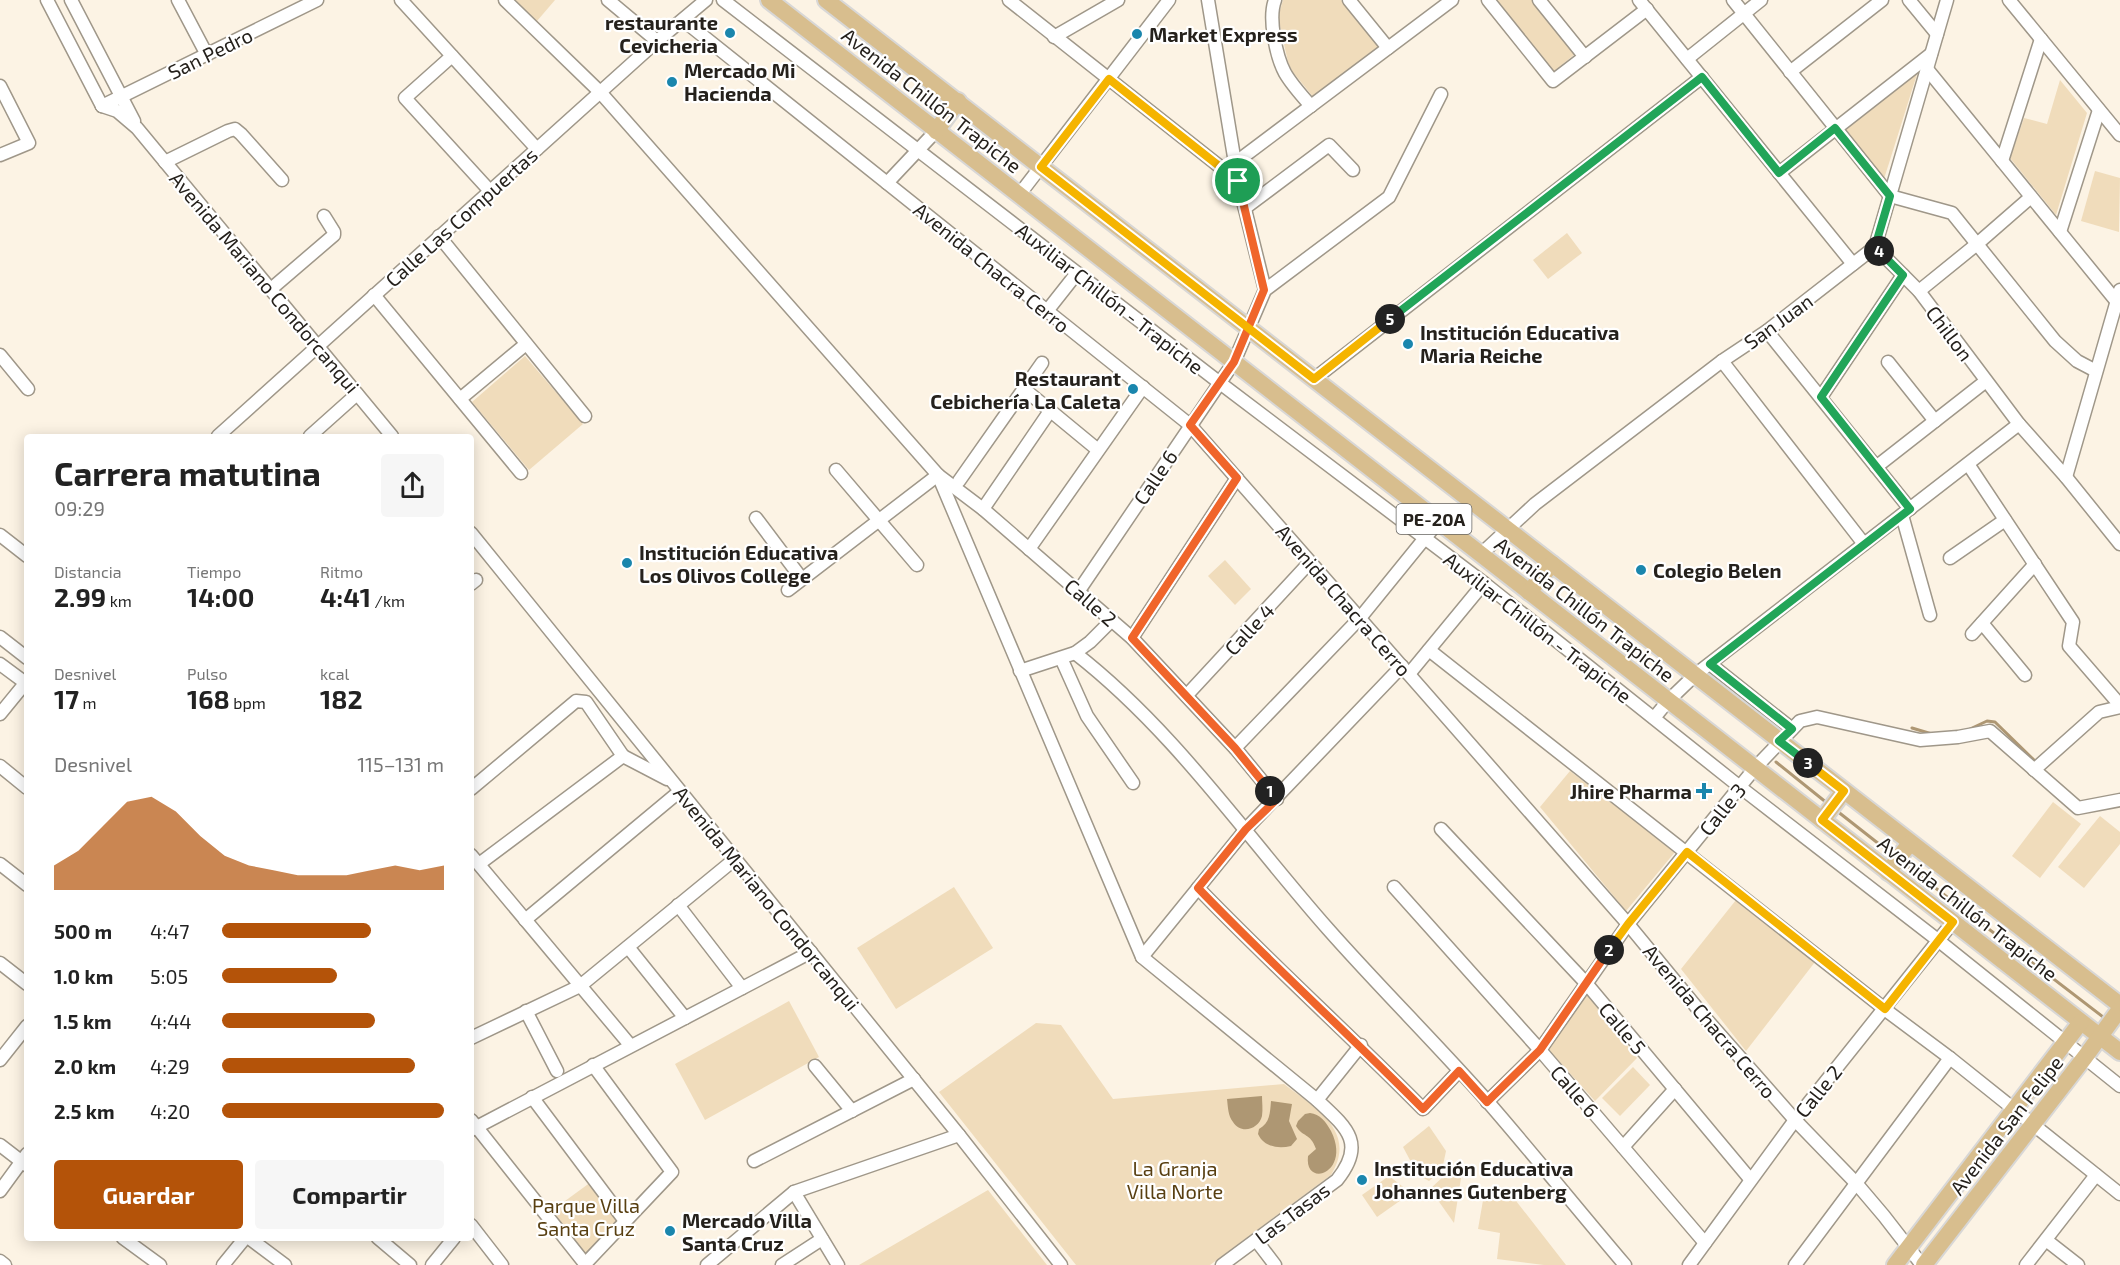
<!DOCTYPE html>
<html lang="es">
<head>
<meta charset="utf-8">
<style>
  body { margin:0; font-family:"Exo 2",sans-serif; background:#f6f6f6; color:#222; height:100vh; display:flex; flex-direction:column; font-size:22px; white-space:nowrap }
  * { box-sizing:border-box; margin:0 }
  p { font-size:20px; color:#767676 }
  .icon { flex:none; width:33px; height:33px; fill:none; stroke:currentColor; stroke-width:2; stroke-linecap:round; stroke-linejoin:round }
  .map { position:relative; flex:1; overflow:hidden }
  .drawer { position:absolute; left:24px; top:434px; width:450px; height:807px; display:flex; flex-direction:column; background:#fff; border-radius:6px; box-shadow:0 3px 15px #0003 }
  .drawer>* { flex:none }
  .pin { position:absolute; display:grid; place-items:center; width:51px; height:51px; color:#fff; margin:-26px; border:3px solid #fff; border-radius:50%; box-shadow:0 2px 6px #0007 }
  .km { position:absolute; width:30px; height:30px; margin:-15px; border-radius:50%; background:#222; color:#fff; font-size:16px; line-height:30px; text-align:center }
  .round { display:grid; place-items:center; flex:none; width:63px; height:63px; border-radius:6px; background:#f6f6f6 }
  .head { display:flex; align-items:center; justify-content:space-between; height:102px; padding:0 30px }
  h1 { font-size:33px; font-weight:700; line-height:45px }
  .metrics { display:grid; grid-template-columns:repeat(3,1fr); gap:9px; height:102px; padding:6px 30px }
  .metrics div { display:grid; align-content:center }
  .metrics b { font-size:26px; font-weight:700 }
  .metrics small { font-size:16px; font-weight:400 }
  .metrics p { font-size:16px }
  .chart { height:168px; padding:12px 30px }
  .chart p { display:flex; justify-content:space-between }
  .chart svg { width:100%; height:108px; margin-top:6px; fill:#b45309; opacity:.7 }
  .primary-button { display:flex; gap:12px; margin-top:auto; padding:12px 30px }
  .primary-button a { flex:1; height:69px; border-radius:6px; background:#b45309; color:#fff; font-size:24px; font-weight:700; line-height:69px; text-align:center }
  .primary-button a+a { background:#f6f6f6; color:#222 }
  ul { padding:0 30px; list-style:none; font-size:20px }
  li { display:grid; grid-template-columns:96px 72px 1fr; align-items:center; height:45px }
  li i { height:15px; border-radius:8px; background:#b45309 }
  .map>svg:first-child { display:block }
  .green { fill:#f0dcbb }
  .water { fill:#ae9773 }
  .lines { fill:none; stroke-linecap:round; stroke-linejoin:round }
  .stream { stroke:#ae9773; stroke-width:3 }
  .minor-casing { stroke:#9f9789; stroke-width:15 }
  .major-casing { stroke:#d8d7d6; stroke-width:20 }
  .minor { stroke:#fff; stroke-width:12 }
  .major { stroke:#d8be8e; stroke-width:16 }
  .split-1-casing { stroke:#fff; stroke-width:12 }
  .split-2-casing { stroke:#fff; stroke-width:12 }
  .split-3-casing { stroke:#fff; stroke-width:12 }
  .split-4-casing { stroke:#fff; stroke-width:12 }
  .split-5-casing { stroke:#fff; stroke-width:12 }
  .split-6-casing { stroke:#fff; stroke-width:12 }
  .split-1 { stroke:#f0652b; stroke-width:8 }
  .split-2 { stroke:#f0652b; stroke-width:8 }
  .split-3 { stroke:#f5b400; stroke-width:8 }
  .split-4 { stroke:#22a559; stroke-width:8 }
  .split-5 { stroke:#22a559; stroke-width:8 }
  .split-6 { stroke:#f5b400; stroke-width:8 }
  .poi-dot { fill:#1a86ad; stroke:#fff; stroke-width:2 }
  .labels { text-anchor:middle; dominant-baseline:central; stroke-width:4.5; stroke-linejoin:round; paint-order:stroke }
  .shield { fill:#fff; stroke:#666460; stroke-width:1.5 }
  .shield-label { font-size:18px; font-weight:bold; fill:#25211c }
  .poi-label { font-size:20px; font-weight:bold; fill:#25211c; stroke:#fff; text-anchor:start }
  .street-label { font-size:20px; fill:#25211c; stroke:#fff }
  .park-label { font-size:20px; fill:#583f11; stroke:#fff }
</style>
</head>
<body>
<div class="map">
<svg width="2120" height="1265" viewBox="0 0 2120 1265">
  <rect width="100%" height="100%" fill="#fcf3e4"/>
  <g class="green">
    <polygon points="515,0 555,0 537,21"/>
    <polygon points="1283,0 1341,0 1379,48 1314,98 1292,71 1288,62 1278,17"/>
    <polygon points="1493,0 1532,0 1575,54 1552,73"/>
    <polygon points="1918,71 1884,179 1844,129"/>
    <polygon points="2060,80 2087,113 2056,215 2010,158 2024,118 2047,124"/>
    <polygon points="2095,171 2120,178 2119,232 2081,221"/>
    <polygon points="1567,233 1582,253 1548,279 1533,260"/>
    <polygon points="525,356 583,424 529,470 472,402"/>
    <polygon points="1225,560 1251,589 1235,605 1208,576"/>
    <polygon points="1570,771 1675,852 1626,911 1540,807"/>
    <polygon points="2053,802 2081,824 2040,878 2012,856"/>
    <polygon points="2100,816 2120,832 2120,844 2084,888 2058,867"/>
    <polygon points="954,887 993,948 896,1009 857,948"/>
    <polygon points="1736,900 1815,962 1746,1051 1681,969"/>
    <polygon points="1587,995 1637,1058 1595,1101 1548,1049"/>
    <polygon points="789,1001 819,1057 705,1120 675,1064"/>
    <path d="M1036,1023L1061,1025L1113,1099L1284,1084C1315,1108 1358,1131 1331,1175L1210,1265H1076L939,1092Z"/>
    <polygon points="1633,1067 1650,1085 1620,1116 1602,1098"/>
    <polygon points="1429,1126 1446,1151 1442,1170 1429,1181 1418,1175 1403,1147"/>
    <polygon points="1445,1175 1461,1178 1454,1223 1430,1189"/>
    <polygon points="1389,1176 1411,1193 1377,1217 1362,1195"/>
    <polygon points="591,1182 619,1219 585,1256 550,1212"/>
    <polygon points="1485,1189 1493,1195 1513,1197 1566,1265 1544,1265 1497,1259 1500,1233 1478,1229"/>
    <polygon points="988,1190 1047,1265 859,1265"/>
  </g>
  <g class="water">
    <path d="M1262,1096C1262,1102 1263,1109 1262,1116C1259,1129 1241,1135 1233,1122C1228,1116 1228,1107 1227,1099Z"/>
    <path d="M1271,1101L1292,1104L1289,1121L1297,1139L1291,1146C1278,1149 1264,1147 1258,1134L1259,1129C1270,1123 1270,1113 1271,1101Z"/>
    <path d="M1310,1113C1320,1114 1326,1122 1331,1131C1352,1173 1304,1189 1308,1156L1316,1149C1310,1132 1303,1138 1296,1126L1298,1121L1305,1114Z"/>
  </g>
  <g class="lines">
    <g class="stream">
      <polyline points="1912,728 1932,734"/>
      <polyline points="1970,729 1987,721 1995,722 2038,764"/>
      <polyline points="1776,762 1827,803"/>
      <polyline points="1837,811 1893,855"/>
      <polyline points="1903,863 2107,1020"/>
    </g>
    <defs>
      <g id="minor">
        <polyline points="47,0 102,106"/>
        <polyline points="71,0 134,121"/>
        <polyline points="178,0 207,55"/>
        <polyline points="401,0 537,149"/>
        <path d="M505,0L600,92L938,475L1142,957L1317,1100C1346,1127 1367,1143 1337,1180L1222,1265"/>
        <polyline points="608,0 657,41"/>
        <polyline points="723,0 1220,383 1484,583 1740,787 1939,941 2120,1086"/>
        <polyline points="1009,0 1238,181"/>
        <polyline points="1208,0 1238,181 1265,290"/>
        <path d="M1275,0C1268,18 1276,56 1285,73C1292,85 1302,96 1311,106"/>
        <polyline points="1349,0 1388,48"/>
        <polyline points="1488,0 1553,81 1647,9"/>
        <polyline points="1539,0 1585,57"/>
        <polyline points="1639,0 1853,264"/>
        <polyline points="1733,0 1890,196 1952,213 2055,341 2077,361 2096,371"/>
        <polyline points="1909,0 1937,34"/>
        <polyline points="2009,0 2120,135"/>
        <polyline points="683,20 1190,425 1628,924 1707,1020 1795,1120 1856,1183 1884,1216 1922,1265"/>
        <polyline points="1054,37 1118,0"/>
        <polyline points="452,56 405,98 490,191"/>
        <polyline points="1687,59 1761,0"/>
        <polyline points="1927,69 2117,302"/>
        <polyline points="1790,72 1882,0"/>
        <polyline points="0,86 29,143 0,155"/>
        <polyline points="102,106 117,111 137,128 392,436"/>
        <polyline points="102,106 317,0"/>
        <polyline points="2002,161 2041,39"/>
        <polyline points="165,162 228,131 235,129 241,134 282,180"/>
        <polyline points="1235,163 1452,0"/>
        <polyline points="1779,173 1931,54"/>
        <polyline points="887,183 936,131"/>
        <polyline points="1019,195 1169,0"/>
        <polyline points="1245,208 1329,145 1353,170"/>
        <polyline points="2060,232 2099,110"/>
        <polyline points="439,236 585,416"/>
        <polyline points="1875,247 1919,291 2019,424 2066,477 2120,544"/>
        <polyline points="271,289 334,235 334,232 324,216"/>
        <polyline points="1919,291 1977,244 2031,197"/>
        <polyline points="374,295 521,473"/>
        <polyline points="1047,311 1077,273"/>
        <polyline points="1767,331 1910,509"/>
        <polyline points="0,355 28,389"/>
        <polyline points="1722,361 1864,544"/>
        <polyline points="1888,362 1935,421"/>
        <polyline points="1314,379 1702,77"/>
        <polyline points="1024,389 1098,450"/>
        <polyline points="1821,397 1903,275"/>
        <polyline points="460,399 526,344"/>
        <polyline points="218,436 657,41 706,0"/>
        <polyline points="310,436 357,394"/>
        <polyline points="1968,464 2073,622 2069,646 2120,705"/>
        <polyline points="1876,467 1986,381"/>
        <polyline points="836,470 917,565"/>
        <polyline points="938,475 983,509 1132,638 1235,748 1277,799"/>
        <polyline points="2066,477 2120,290"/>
        <polyline points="959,481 1042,363"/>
        <polyline points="983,509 1050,411"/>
        <polyline points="1902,515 1930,615"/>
        <polyline points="756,518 802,579"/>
        <polyline points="471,533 959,1135 1061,1265"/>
        <polyline points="0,535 27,556"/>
        <polyline points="1029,549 1143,387"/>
        <polyline points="1480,555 1535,504 1722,361 1767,331 1875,247 1947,0"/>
        <polyline points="1950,558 2005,520"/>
        <polyline points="471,584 476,580"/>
        <polyline points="788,590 938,475"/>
        <polyline points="1078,592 1234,362 1265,290 1389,197 1441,94"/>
        <polyline points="1982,623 2025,675"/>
        <polyline points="1972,634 2035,564"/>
        <polyline points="0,637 27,658"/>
        <polyline points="1132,638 1237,478"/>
        <polyline points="1429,650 1891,1014 1950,1058 2120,1194"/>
        <path d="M1075,653C1174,730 1245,835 1328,929C1380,988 1436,1043 1488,1102C1534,1155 1579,1211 1625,1265"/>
        <polyline points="1061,658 1087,716 1133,783"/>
        <polyline points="0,664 27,684"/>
        <polyline points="1710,664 1792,729"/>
        <polyline points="1020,671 1075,653 1090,642 1111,621"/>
        <polyline points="1409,674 1484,583"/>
        <polyline points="1187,695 1310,562"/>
        <polyline points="0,714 27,681"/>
        <polyline points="1654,718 1668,701 1695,675 2019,424"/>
        <polyline points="1235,748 1360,618 1438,522"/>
        <polyline points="0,766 27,788"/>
        <polyline points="2034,770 2099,712 2120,707"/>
        <polyline points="471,789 576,701 586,702 623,756"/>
        <polyline points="1441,829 1586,983 1750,1179"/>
        <polyline points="471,855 630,1045"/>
        <polyline points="0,864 27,885"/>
        <polyline points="479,864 623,756 667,779"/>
        <polyline points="1394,887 1540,1050 1705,1243"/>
        <path d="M1198,888C1271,964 1349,1034 1423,1109L1459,1071"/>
        <polyline points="678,905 742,988"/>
        <polyline points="525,920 680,791"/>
        <polyline points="628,947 685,1018"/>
        <polyline points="1142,957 1246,829 1402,666"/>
        <polyline points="0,963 27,984"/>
        <polyline points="526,1011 557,1071"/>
        <polyline points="471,1038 580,986 735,859"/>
        <polyline points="0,1060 27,1026"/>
        <polyline points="815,1066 852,1111"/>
        <polyline points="532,1097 625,1221"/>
        <polyline points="1317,1100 1361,1045"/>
        <polyline points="1487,1102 1540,1050 1628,924 1755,768 1800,721 1817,717 1920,740 1958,737 1990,731 2078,808 2120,800"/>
        <polyline points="471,1120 586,1265"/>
        <polyline points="471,1130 811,952"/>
        <polyline points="0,1145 26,1165"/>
        <polyline points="1623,1147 1675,1089"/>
        <polyline points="754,1161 914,1079"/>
        <polyline points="0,1191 27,1154"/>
        <polyline points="794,1192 838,1265"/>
        <polyline points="471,1225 502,1265"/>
        <polyline points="123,1238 160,1265"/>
        <polyline points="249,1238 285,1265"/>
        <polyline points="378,1238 410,1265"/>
        <polyline points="1256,1240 1275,1265"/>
        <polyline points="2046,1240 2078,1265"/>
        <polyline points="0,1261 5,1265"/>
        <polyline points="585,1264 672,1172 593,1065"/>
        <polyline points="223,1265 245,1238"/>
        <polyline points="432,1265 454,1238"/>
        <polyline points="707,1265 794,1192 959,1135"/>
        <polyline points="782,1265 822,1239"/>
        <polyline points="1689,1265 1795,1120 1953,922"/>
        <polyline points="1795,1265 1950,1058"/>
        <polyline points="2026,1265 2096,1175"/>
      </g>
      <g id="major">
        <polyline points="769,0 2120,1052"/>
        <polyline points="826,0 2120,1005"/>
        <polyline points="936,131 958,101"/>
        <polyline points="1529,592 1552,564"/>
        <polyline points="1822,820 1844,791"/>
        <polyline points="1888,872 1910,843"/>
        <polyline points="1895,1265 2081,1022"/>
        <polyline points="1924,1265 2085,1057 2120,1009"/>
      </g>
    </defs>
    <use href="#minor" class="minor-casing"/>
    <use href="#major" class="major-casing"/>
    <use href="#minor" class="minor"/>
    <use href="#major" class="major"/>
  </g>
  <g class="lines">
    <defs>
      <polyline id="split-1" points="1238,181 1264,290 1234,362 1190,425 1237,478 1132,638 1235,748 1270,791"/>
      <path id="split-2" d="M1270,791L1277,799L1246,829L1198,888C1271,964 1349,1034 1423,1109L1459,1071L1487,1102L1540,1050L1609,950"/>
      <polyline id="split-3" points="1609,950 1628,924 1687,852 1885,1009 1953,922 1822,820 1844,791 1808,763"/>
      <polyline id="split-4" points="1808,763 1779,741 1792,729 1710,664 1910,509 1821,397 1903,275 1879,251"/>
      <polyline id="split-5" points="1390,319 1702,77 1779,173 1835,128 1890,196 1875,247 1879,251"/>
      <polyline id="split-6" points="1238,181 1109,79 1041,167 1314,379 1390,319"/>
    </defs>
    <use href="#split-1" class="split-1-casing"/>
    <use href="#split-2" class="split-2-casing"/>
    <use href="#split-3" class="split-3-casing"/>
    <use href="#split-4" class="split-4-casing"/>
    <use href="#split-5" class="split-5-casing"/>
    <use href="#split-6" class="split-6-casing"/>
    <use href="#split-1" class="split-1"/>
    <use href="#split-2" class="split-2"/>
    <use href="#split-3" class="split-3"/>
    <use href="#split-4" class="split-4"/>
    <use href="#split-5" class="split-5"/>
    <use href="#split-6" class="split-6"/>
  </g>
  <g class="poi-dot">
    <circle cx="730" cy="33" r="6"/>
    <circle cx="1137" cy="34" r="6"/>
    <circle cx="672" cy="82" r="6"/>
    <circle cx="1408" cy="344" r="6"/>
    <circle cx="1133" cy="389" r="6"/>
    <circle cx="627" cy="563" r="6"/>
    <circle cx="1641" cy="570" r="6"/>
    <path d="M1701 782h6v6h6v6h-6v6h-6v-6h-6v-6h6z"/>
    <circle cx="1362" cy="1180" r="6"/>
    <circle cx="670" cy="1231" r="6"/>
  </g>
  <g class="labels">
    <rect class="shield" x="1396.5" y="504" width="75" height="30" rx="4.5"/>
    <g class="shield-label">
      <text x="1434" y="519">PE-20A</text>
    </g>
    <g class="poi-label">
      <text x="718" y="22" text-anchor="end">restaurante<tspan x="718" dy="23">Cevicheria</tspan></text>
      <text x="1149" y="34">Market Express</text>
      <text x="684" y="70">Mercado Mi<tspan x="684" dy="23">Hacienda</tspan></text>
      <text x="1420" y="332">Institución Educativa<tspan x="1420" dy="23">Maria Reiche</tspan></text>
      <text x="1121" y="378" text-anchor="end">Restaurant<tspan x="1121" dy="23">Cebichería La Caleta</tspan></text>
      <text x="639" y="552">Institución Educativa<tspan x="639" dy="23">Los Olivos College</tspan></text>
      <text x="1653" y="570">Colegio Belen</text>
      <text x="1692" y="791" text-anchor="end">Jhire Pharma</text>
      <text x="1374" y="1168">Institución Educativa<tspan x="1374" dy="23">Johannes Gutenberg</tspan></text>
      <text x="682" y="1220">Mercado Villa<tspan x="682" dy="23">Santa Cruz</tspan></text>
    </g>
    <g class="street-label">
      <text transform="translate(210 53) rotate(-26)">San Pedro</text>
      <text transform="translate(932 100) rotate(38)">Avenida Chillón Trapiche</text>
      <text transform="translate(461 217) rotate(-42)">Calle Las Compuertas</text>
      <text transform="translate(992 267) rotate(39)">Avenida Chacra Cerro</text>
      <text transform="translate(265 282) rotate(50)">Avenida Mariano Condorcanqui</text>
      <text transform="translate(1110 298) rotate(38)">Auxiliar Chillón - Trapiche</text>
      <text transform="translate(1778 321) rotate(-36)">San Juan</text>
      <text transform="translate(1950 333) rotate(53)">Chillon</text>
      <text transform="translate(1155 477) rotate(-56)">Calle 6</text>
      <text transform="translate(1344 600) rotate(49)">Avenida Chacra Cerro</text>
      <text transform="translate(1091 602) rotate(41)">Calle 2</text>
      <text transform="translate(1585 609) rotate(38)">Avenida Chillón Trapiche</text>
      <text transform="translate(1538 627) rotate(38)">Auxiliar Chillón - Trapiche</text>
      <text transform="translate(1249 629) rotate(-47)">Calle 4</text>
      <text transform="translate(1722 809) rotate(-51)">Calle 3</text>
      <text transform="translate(767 898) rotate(51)">Avenida Mariano Condorcanqui</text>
      <text transform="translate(1968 908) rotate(38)">Avenida Chillón Trapiche</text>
      <text transform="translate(1710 1021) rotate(50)">Avenida Chacra Cerro</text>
      <text transform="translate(1623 1028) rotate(50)">Calle 5</text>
      <text transform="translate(1575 1091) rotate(49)">Calle 6</text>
      <text transform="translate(1818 1091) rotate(-51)">Calle 2</text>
      <text transform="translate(2006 1125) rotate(-52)">Avenida San Felipe</text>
      <text transform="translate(1292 1213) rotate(-37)">Las Tasas</text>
    </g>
    <g class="park-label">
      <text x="1175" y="1168">La Granja<tspan x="1175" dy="23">Villa Norte</tspan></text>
      <text x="586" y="1205">Parque Villa<tspan x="586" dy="23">Santa Cruz</tspan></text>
    </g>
  </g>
</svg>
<div class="pin" style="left:1238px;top:181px;background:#1e9e55"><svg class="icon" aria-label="arrive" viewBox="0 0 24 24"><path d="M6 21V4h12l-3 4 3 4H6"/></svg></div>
<b class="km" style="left:1270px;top:791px">1</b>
<b class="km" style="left:1609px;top:950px">2</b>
<b class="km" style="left:1808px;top:763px">3</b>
<b class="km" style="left:1879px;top:251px">4</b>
<b class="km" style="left:1390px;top:319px">5</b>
<section class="drawer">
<div class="head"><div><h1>Carrera matutina</h1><p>09:29</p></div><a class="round"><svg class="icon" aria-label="share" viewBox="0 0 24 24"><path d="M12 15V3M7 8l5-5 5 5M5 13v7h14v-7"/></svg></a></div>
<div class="metrics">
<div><p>Distancia</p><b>2.99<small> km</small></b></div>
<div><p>Tiempo</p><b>14:00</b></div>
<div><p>Ritmo</p><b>4:41<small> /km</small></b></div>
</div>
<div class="metrics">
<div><p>Desnivel</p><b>17<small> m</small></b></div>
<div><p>Pulso</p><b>168<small> bpm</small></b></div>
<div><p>kcal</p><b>182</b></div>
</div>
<div class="chart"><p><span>Desnivel</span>115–131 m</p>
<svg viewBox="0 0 160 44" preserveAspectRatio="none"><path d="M0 44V34L10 28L20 18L30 8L40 6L50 12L60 22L70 30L80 34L90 36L100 38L110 38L120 38L130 36L140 34L150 36L160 34V44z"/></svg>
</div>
<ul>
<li><b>500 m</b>4:47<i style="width:67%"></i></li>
<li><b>1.0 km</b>5:05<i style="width:52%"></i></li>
<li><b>1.5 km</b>4:44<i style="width:69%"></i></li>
<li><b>2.0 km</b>4:29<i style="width:87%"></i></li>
<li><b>2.5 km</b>4:20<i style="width:100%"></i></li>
</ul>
<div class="primary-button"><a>Guardar</a><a>Compartir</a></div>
</section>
</div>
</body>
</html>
